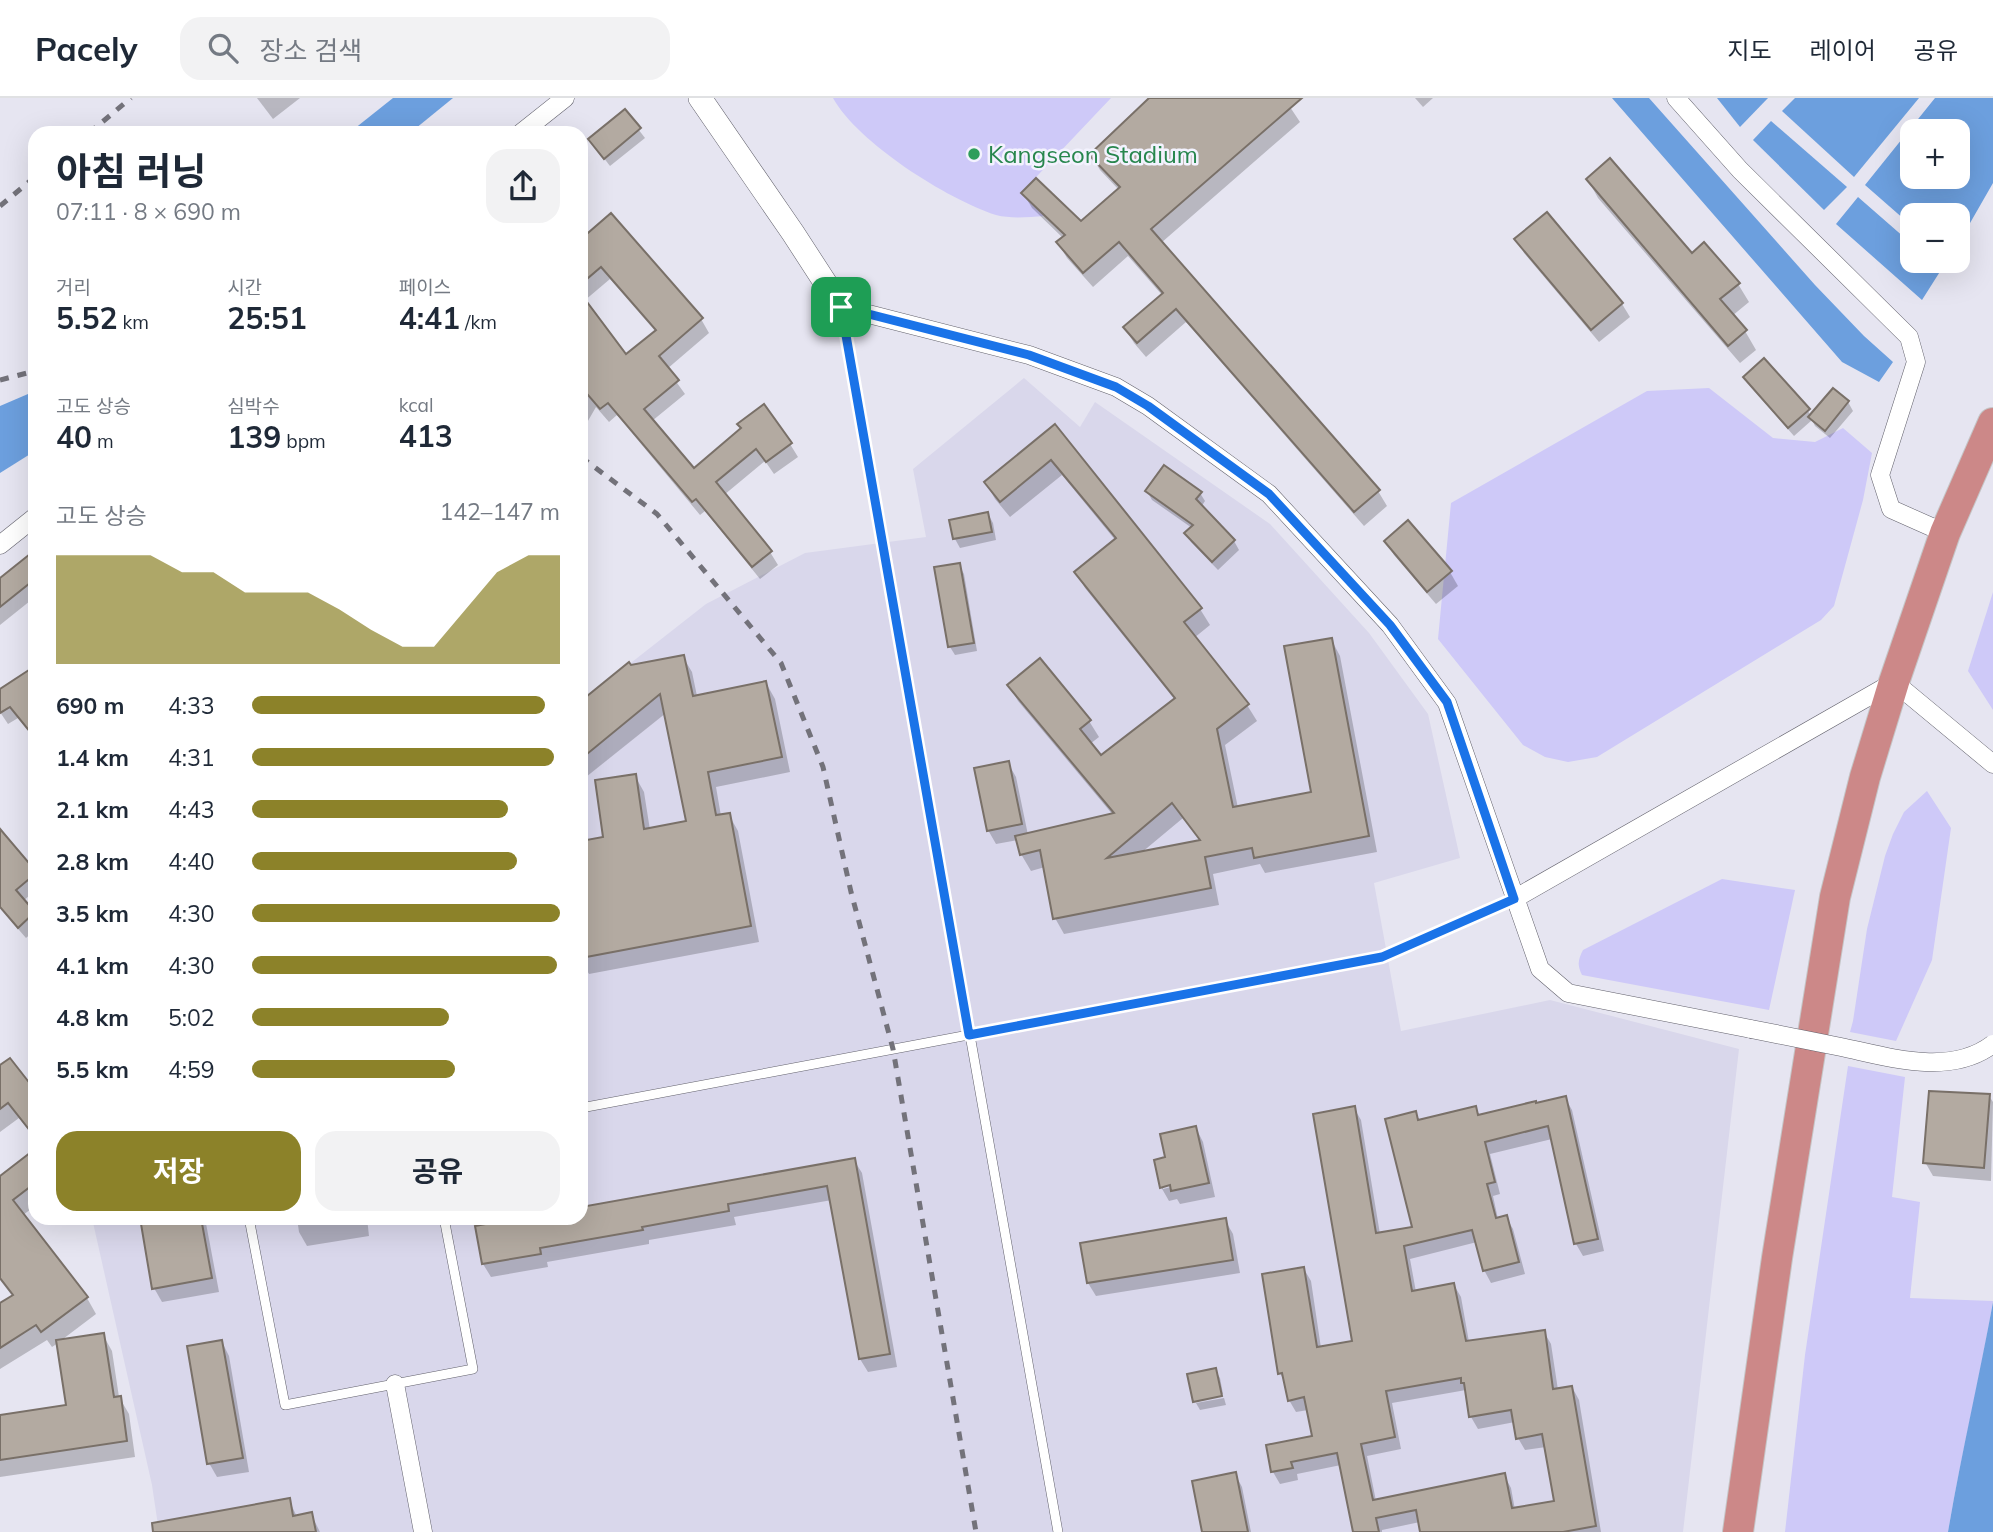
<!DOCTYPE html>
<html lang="ko">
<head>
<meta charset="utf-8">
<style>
  body { margin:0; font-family:Mulish,"Noto Sans KR",sans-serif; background:#f2f2f3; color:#1f2937; height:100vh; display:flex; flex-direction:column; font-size:26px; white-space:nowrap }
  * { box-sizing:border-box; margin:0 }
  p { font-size:23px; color:#747a83 }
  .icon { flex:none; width:38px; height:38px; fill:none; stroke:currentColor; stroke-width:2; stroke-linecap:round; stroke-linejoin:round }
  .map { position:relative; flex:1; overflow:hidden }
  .sheet { position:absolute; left:28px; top:28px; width:560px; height:1099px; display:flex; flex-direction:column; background:#fff; border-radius:21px; box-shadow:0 7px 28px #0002 }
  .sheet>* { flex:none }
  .tools { position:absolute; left:1900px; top:21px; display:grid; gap:14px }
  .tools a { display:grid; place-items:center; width:70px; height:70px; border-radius:14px; background:#fff; box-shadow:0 7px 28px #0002; font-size:35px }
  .pin { position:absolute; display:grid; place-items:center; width:60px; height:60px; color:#fff; margin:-30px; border-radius:14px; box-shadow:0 4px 10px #0006 }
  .round { display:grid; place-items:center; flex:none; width:74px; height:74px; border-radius:21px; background:#f2f2f3 }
  .headline { display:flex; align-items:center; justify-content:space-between; height:119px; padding:0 28px }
  h1 { font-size:38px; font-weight:700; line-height:52px }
  .metrics { display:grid; grid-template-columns:repeat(3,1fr); gap:10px; height:119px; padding:7px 28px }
  .metrics div { display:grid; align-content:center }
  .metrics b { font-size:30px; font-weight:700 }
  .metrics small { font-size:19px; font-weight:400 }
  .metrics p { font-size:19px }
  .chart { height:196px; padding:14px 28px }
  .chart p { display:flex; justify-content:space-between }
  .chart svg { width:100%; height:126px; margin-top:7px; fill:#8c8229; opacity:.7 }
  .cta { display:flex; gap:14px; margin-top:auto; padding:14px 28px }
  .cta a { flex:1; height:80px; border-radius:21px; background:#8c8229; color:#fff; font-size:28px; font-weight:700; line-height:80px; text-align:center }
  .cta a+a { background:#f2f2f3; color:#1f2937 }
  ul { padding:0 28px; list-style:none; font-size:23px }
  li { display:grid; grid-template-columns:112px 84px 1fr; align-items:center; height:52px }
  li i { height:18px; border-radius:9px; background:#8c8229 }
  header { display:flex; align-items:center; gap:42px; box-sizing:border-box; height:98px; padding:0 35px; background:#fff; border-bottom:2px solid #e0e1e3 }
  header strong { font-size:33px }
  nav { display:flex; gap:38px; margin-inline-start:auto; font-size:24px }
  .search { width:490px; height:63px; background:#f2f2f3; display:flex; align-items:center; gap:18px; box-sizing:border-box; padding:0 24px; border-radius:21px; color:#747a83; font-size:26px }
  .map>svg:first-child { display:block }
  .built { fill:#d9d7eb }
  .green { fill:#cec9f8 }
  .water { fill:#6c9fde; fill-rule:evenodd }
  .shadow { fill:#0003; fill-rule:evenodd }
  .building { fill:#b3aaa1; stroke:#797068; stroke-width:2; fill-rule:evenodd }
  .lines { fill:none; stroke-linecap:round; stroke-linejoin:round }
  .service-casing { stroke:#62616c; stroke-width:10 }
  .minor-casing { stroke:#62616c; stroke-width:19 }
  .tertiary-casing { stroke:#62616c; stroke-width:24 }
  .trunk-casing { stroke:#c5c5c6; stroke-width:32 }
  .service { stroke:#fff; stroke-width:9 }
  .minor { stroke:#fff; stroke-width:18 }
  .tertiary { stroke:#fff; stroke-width:23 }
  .trunk { stroke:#c88; stroke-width:30 }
  .rail { stroke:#73727a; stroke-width:5; stroke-dasharray:9 9; stroke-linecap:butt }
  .minor-bridge-casing { stroke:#62616c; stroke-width:19; stroke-linecap:butt }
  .minor-bridge { stroke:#fff; stroke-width:18 }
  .route-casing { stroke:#fff; stroke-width:14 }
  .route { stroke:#1a73e8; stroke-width:9 }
  .leisure-dot { fill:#2e9e5b; stroke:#f3f2fe; stroke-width:2.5 }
  .labels { text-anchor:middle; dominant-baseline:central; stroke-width:5; stroke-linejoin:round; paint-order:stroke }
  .leisure-label { font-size:24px; fill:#27864d; stroke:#f3f2fe; text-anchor:start }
</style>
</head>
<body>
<header>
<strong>Pacely</strong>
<div class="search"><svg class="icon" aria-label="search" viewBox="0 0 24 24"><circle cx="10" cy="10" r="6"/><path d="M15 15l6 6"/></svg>장소 검색</div>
<nav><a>지도</a><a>레이어</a><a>공유</a></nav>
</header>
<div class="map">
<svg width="1993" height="1434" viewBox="0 0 1993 1434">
  <rect width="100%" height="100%" fill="#e6e5f1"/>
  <polygon class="built" points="1024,280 1080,329 1095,304 1270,426 1369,535 1428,616 1460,760 1374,785 1401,933 1550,902 1739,951 1683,1434 159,1434 152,1387 92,1120 581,1120 581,604 706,506 805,455 926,439 913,371"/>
  <g class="green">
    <path d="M833,0H1111L1021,95L1044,118C1029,119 1011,121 996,117C947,101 858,45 833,0Z"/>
    <polygon points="1709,290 1773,340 1815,344 1843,330 1872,355 1863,402 1834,508 1821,522 1597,659 1568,664 1545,659 1523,647 1438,541 1451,405 1647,293"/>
    <polygon points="1993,494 1993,612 1968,573"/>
    <polygon points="1927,693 1951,730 1932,862 1896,943 1850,934 1853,923 1867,831 1885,758 1893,736 1904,714"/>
    <path d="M1722,781L1795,792L1769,912L1582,877C1577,867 1578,862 1583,852Z"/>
    <path d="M1848,968L1905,979L1892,1099L1920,1104L1910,1200L1993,1203C1980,1281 1961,1357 1948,1434H1785L1805,1257Z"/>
  </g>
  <g class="water">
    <polygon points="393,0 453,0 410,35 349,35"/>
    <polygon points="1612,0 1649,0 1815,187 1864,238 1893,264 1879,284 1842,264"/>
    <polygon points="1717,0 1768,0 1740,29"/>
    <polygon points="1795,0 1919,0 1854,79 1782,13"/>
    <path d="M1935,0H1993V85L1958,146V117H1913V129L1865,87ZM1913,33H1958V79H1913Z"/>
    <polygon points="1771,23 1847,89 1824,112 1753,42"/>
    <polygon points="1858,99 1913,147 1913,163 1930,163 1941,172 1922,202 1836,126"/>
    <polygon points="35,293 35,353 0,375 0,308"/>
    <path d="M1993,1204V1434H1948C1961,1357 1979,1281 1993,1204Z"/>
  </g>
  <g class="shadow">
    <polygon points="257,0 300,0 273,21"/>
    <polygon points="1152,0 1284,0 1300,24 1161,145 1378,393 1387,408 1364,428 1186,224 1146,259 1134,245 1125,230 1162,197 1128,158 1093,189 1067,160 1058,145 1063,140 1032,110 1023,95 1081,125 1119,92 1100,72 1091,57"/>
    <polygon points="1415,0 1433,0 1423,9"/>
    <polygon points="625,14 645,40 610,68 590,42"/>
    <polygon points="1588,82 1692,157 1738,186 1749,204 1732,218 1745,233 1756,252 1740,265 1598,100"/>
    <path d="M611,117L701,221L709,235L667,271L685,296L652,323L694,373L743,331L790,346L798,359L774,376L765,363L724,397L770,454L778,467L760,481L705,413L700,417L617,317L609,324L596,309L581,335V143ZM610,181L656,234L626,259L584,203Z"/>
    <polygon points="1517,141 1622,206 1630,219 1599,244 1524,155"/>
    <polygon points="1745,280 1808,313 1811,318 1848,304 1853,313 1830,340 1815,328 1812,322 1794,338 1750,288"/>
    <path d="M1055,329L1200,511L1210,527L1194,540L1247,607L1257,623L1225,647L1238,710L1313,696L1331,541L1340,558L1377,754L1265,775L1260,766L1213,776L1219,807L1064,836L1055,820L1045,769L1031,773L1021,756L1018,742L996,746L988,732L1008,665L1016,679L1028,737L1113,717L1018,603L1009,587L1089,623L1099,639L1090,646L1101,660L1175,602L1085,490L1076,474L1116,443L1062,377L1010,419L995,401L986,385ZM1183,720L1201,743L1141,755Z"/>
    <polygon points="1147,393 1200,395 1205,403 1201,409 1234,443 1239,452 1218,472 1191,444 1186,435 1192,430 1152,402"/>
    <polygon points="988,416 993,425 996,442 960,450 955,441 951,423"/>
    <polygon points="1386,443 1450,474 1458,488 1436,506 1394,457"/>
    <polygon points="35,454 35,499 0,527 0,482"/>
    <polygon points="959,467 964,476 977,553 955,557 950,549"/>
    <polygon points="683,559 692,574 697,598 766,585 775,601 790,674 716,689 721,718 729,717 738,733 759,844 589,876 581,862 581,745 605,740 635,678 644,694 650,732 688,725 666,615 581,683 581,605 631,569"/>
    <polygon points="35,570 35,641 18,620 8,626 0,614 0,593"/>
    <polygon points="0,729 35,775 35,793 23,803 35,817 35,832 26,840 0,810"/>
    <polygon points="0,969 35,995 35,1041 19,1020 0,1034"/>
    <polygon points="1989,998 1993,1004 1991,1083 1933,1078 1925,1064"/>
    <path d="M1565,1000L1572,1012L1604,1153L1583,1158L1576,1146L1552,1041L1490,1056L1500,1096L1493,1098L1498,1121L1506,1119L1513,1131L1525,1176L1491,1185L1484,1172L1477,1144L1410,1161L1416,1194L1454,1187L1461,1199L1469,1244L1544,1234L1551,1246L1558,1292L1572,1289L1579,1302L1601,1434H1422L1420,1424L1382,1432V1434H1355L1341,1367L1297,1376L1298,1382L1280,1386L1273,1374L1268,1348L1314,1340L1308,1312L1296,1314L1289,1302L1286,1286L1280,1275L1304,1171L1311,1183L1321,1250L1354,1244V1010L1361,1022L1380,1136L1414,1130L1415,1015L1420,1024L1475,1010L1480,1019ZM1466,1292L1471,1319L1478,1331L1515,1324L1518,1340L1525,1352L1546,1349L1556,1405L1515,1412L1511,1390L1504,1377L1376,1403L1367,1358L1401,1351L1392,1305Z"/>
    <path d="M1196,1030L1203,1044L1215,1099L1180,1106L1177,1101L1169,1103L1161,1089L1167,1061ZM1178,1084L1179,1087L1163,1091V1087Z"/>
    <polygon points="35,1053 35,1108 23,1117 87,1200 96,1216 59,1244 103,1237 112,1253 119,1299 129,1316 135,1359 0,1379 0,1319 68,1308 58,1245 52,1249 47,1242 0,1271 0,1208 13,1199 0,1182 0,1080"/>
    <polygon points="854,1062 862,1075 897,1269 868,1274 860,1261 832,1102 734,1119 736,1127 649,1142 649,1146 547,1164 548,1169 491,1179 483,1166 528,1120 581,1120 581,1111"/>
    <polygon points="141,1120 205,1120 219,1194 162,1204 154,1190"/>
    <polygon points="297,1120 367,1120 369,1138 307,1148 299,1134"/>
    <polygon points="1225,1122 1233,1136 1240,1175 1096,1198 1088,1185 1082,1146"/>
    <polygon points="222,1244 229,1258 249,1374 217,1379 209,1365"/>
    <polygon points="1215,1272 1220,1280 1223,1296 1195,1302"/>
    <polygon points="1224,1300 1226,1307 1200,1312 1196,1305"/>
    <polygon points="1235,1376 1242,1389 1251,1434 1204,1434"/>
    <polygon points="289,1402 297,1419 311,1416 320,1434 187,1434"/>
  </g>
  <g class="building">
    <polygon points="1149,0 1302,0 1151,131 1380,392 1354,414 1176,211 1137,245 1123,229 1163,195 1119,144 1083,175 1056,144 1065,137 1021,95 1036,80 1081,123 1120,89 1089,57"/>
    <polygon points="625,11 641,30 604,61 588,41"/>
    <polygon points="1610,60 1692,155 1704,144 1740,185 1720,201 1747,232 1728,248 1586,81"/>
    <polygon points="1547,114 1623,205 1591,232 1514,141"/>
    <polygon points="611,115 703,220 659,258 679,282 644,311 694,370 741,330 737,326 764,306 792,345 766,364 756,351 716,384 772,453 752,469 696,401 692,404 608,305 600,311 581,289 581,196 626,256 656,232 601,169 581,186 581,141"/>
    <polygon points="1764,260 1810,311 1788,330 1743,279"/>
    <polygon points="1833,290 1849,303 1825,333 1808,319"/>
    <path d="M1055,326L1202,510L1184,524L1249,606L1217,631L1233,709L1311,694L1284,548L1332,540L1369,738L1254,760L1252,750L1205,759L1211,790L1053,821L1040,752L1020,757L1015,738L1114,715L1007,587L1040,560L1091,622L1080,631L1101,657L1175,600L1074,474L1116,440L1051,362L1000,404L984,384ZM1172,705L1200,742L1107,760Z"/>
    <polygon points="1164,367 1202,394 1196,401 1235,442 1212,464 1184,435 1193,427 1145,393"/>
    <polygon points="988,414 992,434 953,441 949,422"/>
    <polygon points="1408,422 1452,473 1427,494 1384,443"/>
    <polygon points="35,452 35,481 0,509 0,480"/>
    <polygon points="960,465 974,545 948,549 934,469"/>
    <polygon points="684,557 693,598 766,583 782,659 708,674 716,717 730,715 751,828 581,860 581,743 603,739 595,682 636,676 644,731 686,723 660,596 581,661 581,603 629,564 631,567"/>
    <polygon points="35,568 35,640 10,609 0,615 0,591"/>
    <polygon points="1009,663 1022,726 987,733 974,670"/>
    <polygon points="0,731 35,772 35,776 16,792 35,814 18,830 0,809"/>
    <polygon points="10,960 35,992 35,1039 8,1005 0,1011 0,967"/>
    <polygon points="1929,993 1990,996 1984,1070 1923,1065"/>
    <path d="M1566,998L1598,1141L1574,1146L1548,1028L1485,1044L1495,1084L1487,1086L1496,1120L1507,1117L1519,1164L1483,1173L1472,1132L1404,1148L1412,1193L1454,1185L1466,1243L1545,1232L1553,1291L1572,1288L1596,1428L1563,1434H1420L1416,1412L1376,1420L1379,1434H1353L1337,1355L1291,1364L1293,1370L1271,1374L1266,1347L1312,1338L1304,1299L1288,1303L1282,1275L1278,1276L1262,1176L1304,1169L1317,1249L1352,1243L1313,1016L1355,1008L1376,1135L1412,1129L1385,1021L1416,1013L1418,1022L1476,1008L1478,1017L1536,1003V1005ZM1461,1280V1285H1464L1469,1319L1511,1312L1516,1341L1542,1336L1554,1403L1512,1410L1505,1375L1373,1402L1361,1346L1395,1339L1386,1293Z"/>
    <polygon points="1196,1028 1209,1085 1171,1093 1170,1087 1160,1090 1154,1062 1165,1059 1160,1036"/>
    <polygon points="35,1051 35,1085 13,1102 88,1199 41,1234 36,1227 0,1250 0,1205 13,1197 0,1180 0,1078"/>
    <polygon points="855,1060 890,1256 859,1261 827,1088 728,1106 729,1113 642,1129 643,1132 540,1150 541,1156 482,1166 475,1128 518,1120 581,1120 581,1109"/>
    <polygon points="140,1120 201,1120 212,1180 152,1191"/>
    <polygon points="1226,1120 1233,1162 1087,1185 1080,1145"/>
    <polygon points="104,1235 114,1299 121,1298 127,1343 0,1362 0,1317 66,1307 56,1242"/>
    <polygon points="222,1242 243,1360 207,1366 187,1248"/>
    <polygon points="1216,1270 1222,1298 1193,1304 1187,1276"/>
    <polygon points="1236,1374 1248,1434 1202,1434 1192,1383"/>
    <polygon points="290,1400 293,1418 312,1414 316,1434 153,1434 152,1425"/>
  </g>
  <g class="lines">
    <defs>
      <g id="service">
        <polyline points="841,209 1058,1434"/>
        <polyline points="581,1010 1382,859 1514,801"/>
        <polyline points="249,1120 285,1307 473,1271 444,1120"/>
      </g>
      <g id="minor">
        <polyline points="1676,0 1740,72 1909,239 1916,264 1880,377 1891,411 1945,435"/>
        <polyline points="521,35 565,0"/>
        <polyline points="841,209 1029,257 1116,289 1148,308 1269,396 1390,527 1447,605 1540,871 1568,895 1751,931"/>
        <polyline points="0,447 35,419"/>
        <polyline points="1514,801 1894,584 1993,666"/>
        <polyline points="395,1286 423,1434"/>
      </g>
      <polyline id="tertiary" points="700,0 793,135 841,209"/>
      <polyline id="trunk" points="1738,1434 1777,1160 1835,799 1865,679 1894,584 1945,435 1993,325"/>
    </defs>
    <use href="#service" class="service-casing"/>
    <use href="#minor" class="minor-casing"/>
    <use href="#tertiary" class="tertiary-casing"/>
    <use href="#trunk" class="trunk-casing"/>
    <use href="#service" class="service"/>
    <use href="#minor" class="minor"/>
    <use href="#tertiary" class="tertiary"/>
    <use href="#trunk" class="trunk"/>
    <g class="rail">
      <polyline points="89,35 131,0"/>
      <polyline points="0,108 35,79"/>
      <polyline points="0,282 35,273"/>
      <polyline points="581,359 657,416 781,565 823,669 851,794 893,951 976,1434"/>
    </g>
    <defs>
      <path id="minor-bridge" d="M1751,931C1781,937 1811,943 1841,949C1889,959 1950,979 1993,946"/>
    </defs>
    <use href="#minor-bridge" class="minor-bridge-casing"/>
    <use href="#minor-bridge" class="minor-bridge"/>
  </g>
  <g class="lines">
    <defs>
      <polygon id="route" points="841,209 1029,257 1116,289 1148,308 1269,396 1390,527 1447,604 1514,801 1382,859 969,937"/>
    </defs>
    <use href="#route" class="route-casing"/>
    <use href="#route" class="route"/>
  </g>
  <circle class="leisure-dot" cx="974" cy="56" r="7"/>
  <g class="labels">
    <g class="leisure-label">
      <text x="988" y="56">Kangseon Stadium</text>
    </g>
  </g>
</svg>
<div class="tools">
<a>+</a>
<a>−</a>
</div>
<div class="pin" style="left:841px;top:209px;background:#1e9e55"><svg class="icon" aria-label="arrive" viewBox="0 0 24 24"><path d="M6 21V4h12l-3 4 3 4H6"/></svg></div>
<section class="sheet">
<div class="headline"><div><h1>아침 러닝</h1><p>07:11 · 8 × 690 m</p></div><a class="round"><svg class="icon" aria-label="share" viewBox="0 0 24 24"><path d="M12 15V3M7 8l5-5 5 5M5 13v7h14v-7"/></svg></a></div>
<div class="metrics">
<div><p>거리</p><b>5.52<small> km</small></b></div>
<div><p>시간</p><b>25:51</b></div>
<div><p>페이스</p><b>4:41<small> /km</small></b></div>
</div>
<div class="metrics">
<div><p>고도 상승</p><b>40<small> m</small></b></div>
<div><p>심박수</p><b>139<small> bpm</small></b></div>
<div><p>kcal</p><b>413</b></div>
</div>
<div class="chart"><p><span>고도 상승</span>142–147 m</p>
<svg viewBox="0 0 160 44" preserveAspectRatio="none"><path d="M0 44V6L10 6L20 6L30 6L40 12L50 12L60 19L70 19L80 19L90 25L100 32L110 38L120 38L130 25L140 12L150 6L160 6V44z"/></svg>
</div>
<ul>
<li><b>690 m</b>4:33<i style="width:95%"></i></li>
<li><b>1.4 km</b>4:31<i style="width:98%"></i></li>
<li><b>2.1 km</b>4:43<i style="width:83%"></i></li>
<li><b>2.8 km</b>4:40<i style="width:86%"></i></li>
<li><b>3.5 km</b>4:30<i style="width:100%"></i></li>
<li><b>4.1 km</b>4:30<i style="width:99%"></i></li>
<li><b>4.8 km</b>5:02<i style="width:64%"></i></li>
<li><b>5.5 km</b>4:59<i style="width:66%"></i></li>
</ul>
<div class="cta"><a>저장</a><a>공유</a></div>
</section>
</div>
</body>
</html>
